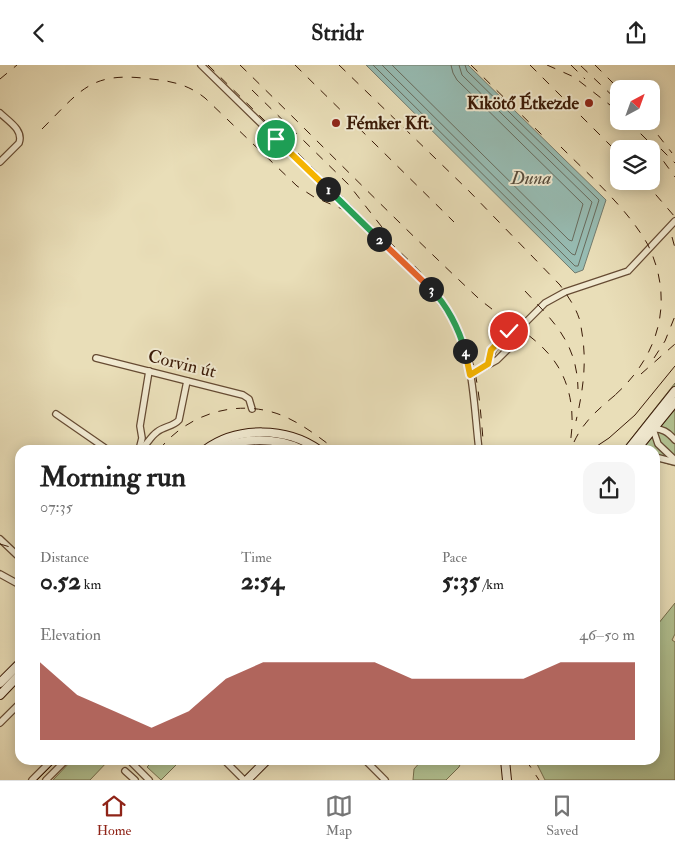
<!DOCTYPE html>
<html lang="en">
<head>
<meta charset="utf-8">
<style>
  body { margin:0; font-family:"IM FELL Double Pica",serif; background:#f6f6f6; color:#222; height:100vh; display:flex; flex-direction:column; font-size:19px; white-space:nowrap }
  * { box-sizing:border-box; margin:0 }
  p { font-size:16px; color:#767676 }
  .icon { flex:none; width:28px; height:28px; fill:none; stroke:currentColor; stroke-width:2; stroke-linecap:round; stroke-linejoin:round }
  .map { position:relative; flex:1; overflow:hidden }
  .drawer { position:absolute; left:15px; top:380px; width:645px; height:320px; display:flex; flex-direction:column; background:#fff; border-radius:15px; box-shadow:0 2px 12px #0003 }
  .drawer>* { flex:none }
  .needle { width:32px; rotate:41deg }
  .tools { position:absolute; left:610px; top:15px; display:grid; gap:10px }
  .tools a { display:grid; place-items:center; width:50px; height:50px; border-radius:10px; background:#fff; box-shadow:0 2px 12px #0003; font-size:25px }
  .pin { position:absolute; display:grid; place-items:center; width:42px; height:42px; color:#fff; margin:-21px; border:2px solid #fff; border-radius:50%; box-shadow:0 1px 5px #0007 }
  .km { position:absolute; width:25px; height:25px; margin:-12px; border-radius:50%; background:#222; color:#fff; font-size:14px; line-height:25px; text-align:center }
  .round { display:grid; place-items:center; flex:none; width:52px; height:52px; border-radius:15px; background:#f6f6f6 }
  .head { display:flex; align-items:center; justify-content:space-between; height:85px; padding:0 25px }
  h1 { font-size:28px; font-weight:700; line-height:38px }
  .figures { display:grid; grid-template-columns:repeat(3,1fr); gap:8px; height:85px; padding:5px 25px }
  .figures div { display:grid; align-content:center }
  .figures b { font-size:25px; font-weight:700 }
  .figures small { font-size:14px; font-weight:400 }
  .figures p { font-size:14px }
  .chart { height:140px; padding:10px 25px }
  .chart p { display:flex; justify-content:space-between }
  .chart svg { width:100%; height:90px; margin-top:5px; fill:#8f2418; opacity:.7 }
  header { display:flex; justify-content:space-between; align-items:center; height:65px; padding:0 25px; background:#fff; font-size:22px; font-weight:700 }
  .tab-bar { display:flex; justify-content:space-around; align-items:center; height:70px; border-top:1px solid #e0e0e0; background:#fff; font-size:14px; color:#767676 }
  .tab-bar a { display:grid; justify-items:center; gap:2px }
  .tab-bar .current { color:#8f2418 }
  .map>svg:first-child { display:block }
  .green { fill:#b2c292; stroke:#766e4c }
  .water { fill:#97bcb3; stroke:#727b6e }
  .lines { fill:none; stroke-linecap:round; stroke-linejoin:round }
  .shore { stroke:#686b5d; stroke-width:1 }
  .street-casing { stroke:#664b33; stroke-width:8 }
  .secondary-casing { stroke:#3a1a07; stroke-width:10 }
  .street { stroke:#f1ead1; stroke-width:5.5 }
  .secondary { stroke:#f1ead1; stroke-width:8 }
  .tram { stroke:#3a1a07; stroke-width:1 }
  .rail { stroke:#3a1a07; stroke-width:1; stroke-dasharray:9 9; stroke-linecap:butt }
  .split-1-casing { stroke:#fff; stroke-width:10 }
  .split-2-casing { stroke:#fff; stroke-width:10 }
  .split-3-casing { stroke:#fff; stroke-width:10 }
  .split-4-casing { stroke:#fff; stroke-width:10 }
  .split-5-casing { stroke:#fff; stroke-width:10 }
  .split-1 { stroke:#f5b400; stroke-width:6 }
  .split-2 { stroke:#22a559; stroke-width:6 }
  .split-3 { stroke:#f0652b; stroke-width:6 }
  .split-4 { stroke:#22a559; stroke-width:6 }
  .split-5 { stroke:#f5b400; stroke-width:6 }
  .poi-dot { fill:#8f2418; stroke:#f1ead1; stroke-width:2 }
  .labels { text-anchor:middle; dominant-baseline:central; stroke-width:4; stroke-linejoin:round; paint-order:stroke }
  .poi-label { font-size:18px; font-weight:bold; fill:#3a1a07; stroke:#f1ead1; text-anchor:end }
  .street-label { font-size:18px; fill:#3a1a07; stroke:#f1ead1 }
  .water-label { font-size:19px; font-style:italic; fill:#564b3b; stroke:#f1ead1 }
</style>
</head>
<body>
<header><svg class="icon" aria-label="back" viewBox="0 0 24 24"><path d="M15 5l-7 7 7 7"/></svg>Stridr<svg class="icon" aria-label="share" viewBox="0 0 24 24"><path d="M12 15V3M7 8l5-5 5 5M5 13v7h14v-7"/></svg></header>
<div class="map">
<svg width="675" height="715" viewBox="0 0 675 715">
  <rect width="100%" height="100%" fill="#e9deb8"/>
  <filter id="stains"><feTurbulence type="fractalNoise" baseFrequency=".004" numOctaves="4"/><feColorMatrix values="0 0 0 0 .2 0 0 0 0 .09 0 0 0 0 .02 0 0 0 .5 -.17"/></filter>
  <radialGradient id="worn" r=".72"><stop offset=".6" stop-color="#630" stop-opacity="0"/><stop offset="1" stop-color="#630" stop-opacity=".3"/></radialGradient>
  <g class="green">
    <polygon points="675,318 675,401 655,395 655,385 622,385"/>
    <polygon points="675,538 675,569 672,575 675,577 675,715 545,715 535,695 655,695 655,557 658,559"/>
    <polygon points="72,695 109,695 90,715 53,715"/>
    <polygon points="154,695 170,695 176,700 161,715 147,702"/>
    <polygon points="422,695 462,695 459,702 446,715 413,715 414,704"/>
  </g>
  <polygon class="water" points="366,0 468,0 606,135 583,205 575,208"/>
  <g class="lines">
    <g class="shore">
      <polyline points="373,0 575,201 578,201 599,135 467,6 465,0"/>
      <polyline points="382,0 572,189 575,190 592,137 462,10 459,0"/>
      <polyline points="392,0 569,175 572,176 583,139 457,15 453,8 451,0"/>
    </g>
    <defs>
      <g id="street">
        <path d="M201,0L435,228C442,239 450,249 456,261C474,298 474,344 479,385"/>
        <path d="M0,48C8,56 24,65 19,78L0,97"/>
        <polyline points="96,293 243,330 249,334 252,344"/>
        <path d="M488,299C493,279 504,269 522,261"/>
        <polyline points="470,310 497,295 515,277 522,261 545,238 565,227 628,206 675,156"/>
        <polyline points="56,349 108,385"/>
        <path d="M652,364C662,363 668,367 675,375"/>
        <polyline points="653,364 658,379 675,395"/>
        <polyline points="139,385 142,373 140,361 149,306"/>
        <path d="M140,385C147,380 150,372 157,367C164,361 173,362 179,355L187,316"/>
        <polyline points="655,392 675,397"/>
        <polyline points="0,474 20,493"/>
        <polyline points="0,509 20,520"/>
        <polyline points="0,658 20,638"/>
        <polyline points="129,695 149,715"/>
        <polyline points="224,695 244,715"/>
        <polyline points="365,695 385,715"/>
        <polyline points="125,706 135,715"/>
        <polyline points="32,715 52,695"/>
        <polyline points="46,715 66,695"/>
      </g>
      <g id="secondary">
        <path d="M205,385C237,361 287,362 319,385"/>
        <path d="M217,385C242,372 277,372 303,385"/>
        <polyline points="628,385 675,326"/>
        <polyline points="636,385 675,337"/>
        <polyline points="0,618 20,598"/>
        <polyline points="0,630 20,609"/>
        <polyline points="505,695 507,715"/>
        <polyline points="247,715 267,695"/>
      </g>
    </defs>
    <use href="#street" class="street-casing"/>
    <use href="#secondary" class="secondary-casing"/>
    <use href="#street" class="street"/>
    <use href="#secondary" class="secondary"/>
    <g class="tram">
      <polyline points="591,385 609,373 635,350 675,301"/>
      <polyline points="37,715 57,695"/>
    </g>
    <g class="rail">
      <path d="M208,0C260,51 313,103 365,154C399,187 440,219 460,262C479,300 480,344 484,385"/>
      <path d="M240,0C319,77 396,156 476,231C502,255 538,270 557,300C573,325 575,356 569,384"/>
      <polyline points="295,0 454,157"/>
      <path d="M339,0L468,125L560,220C567,230 575,241 579,253C581,258 581,263 582,268C587,298 583,326 576,356"/>
      <polyline points="471,0 545,73"/>
      <polyline points="530,0 619,89"/>
      <polyline points="547,0 574,12 619,47"/>
      <polyline points="571,0 585,14"/>
      <polyline points="595,0 619,24"/>
      <polyline points="581,1 619,37"/>
      <polyline points="0,14 17,0"/>
      <polyline points="252,25 349,120 385,166"/>
      <polyline points="628,56 651,79 675,112"/>
      <polyline points="647,56 672,88"/>
      <path d="M42,64C82,24 91,6 151,14C172,16 189,20 205,33L297,121L314,132L354,149"/>
      <path d="M561,82C591,112 627,143 648,180C675,236 659,291 614,331"/>
      <polyline points="661,84 675,98"/>
      <polyline points="644,116 675,152"/>
      <polyline points="672,172 675,183"/>
      <path d="M525,226C554,257 577,278 578,324"/>
      <polyline points="654,293 665,276 675,251"/>
      <polyline points="641,309 675,279"/>
      <path d="M574,377C584,355 601,342 620,326"/>
      <path d="M159,385C187,349 237,333 281,350C301,358 319,372 336,385"/>
      <polyline points="0,479 20,485"/>
      <polyline points="526,695 539,715"/>
    </g>
  </g>
  <g class="lines">
    <defs>
      <polyline id="split-1" points="276,74 328,124"/>
      <polyline id="split-2" points="328,124 379,174"/>
      <polyline id="split-3" points="379,174 431,224"/>
      <path id="split-4" d="M431,224C447,240 459,264 465,286"/>
      <polyline id="split-5" points="465,286 470,310 488,299 491,285 509,266"/>
    </defs>
    <use href="#split-1" class="split-1-casing"/>
    <use href="#split-2" class="split-2-casing"/>
    <use href="#split-3" class="split-3-casing"/>
    <use href="#split-4" class="split-4-casing"/>
    <use href="#split-5" class="split-5-casing"/>
    <use href="#split-1" class="split-1"/>
    <use href="#split-2" class="split-2"/>
    <use href="#split-3" class="split-3"/>
    <use href="#split-4" class="split-4"/>
    <use href="#split-5" class="split-5"/>
  </g>
  <g class="poi-dot">
    <circle cx="589" cy="38" r="5"/>
    <circle cx="336" cy="58" r="5"/>
  </g>
  <g class="labels">
    <g class="poi-label">
      <text x="579" y="38">Kikötő Étkezde</text>
      <text x="346" y="58" text-anchor="start">Fémker Kft.</text>
    </g>
    <g class="street-label">
      <text transform="translate(182 299) rotate(14)">Corvin út</text>
    </g>
    <g class="water-label">
      <text x="531" y="113">Duna</text>
    </g>
  </g>
  <rect width="100%" height="100%" filter="url(#stains)"/>
  <rect width="100%" height="100%" fill="url(#worn)"/>
</svg>
<div class="tools">
<a><svg class="needle" viewBox="-14 -14 28 28"><path d="M0-13l5 13h-10z" fill="#e53935"/><path d="M0 13l5-13h-10z" fill="#767676"/></svg></a>
<a><svg class="icon" aria-label="layers" viewBox="0 0 24 24"><path d="M12 4l9 5-9 5-9-5zM3 14l9 5 9-5"/></svg></a>
</div>
<div class="pin" style="left:276px;top:74px;background:#1e9e55"><svg class="icon" aria-label="arrive" viewBox="0 0 24 24"><path d="M6 21V4h12l-3 4 3 4H6"/></svg></div>
<div class="pin" style="left:509px;top:266px;background:#d93025"><svg class="icon" aria-label="check" viewBox="0 0 24 24"><path d="M5 12l5 5 9-10"/></svg></div>
<b class="km" style="left:328px;top:124px">1</b>
<b class="km" style="left:379px;top:174px">2</b>
<b class="km" style="left:431px;top:224px">3</b>
<b class="km" style="left:465px;top:286px">4</b>
<section class="drawer">
<div class="head"><div><h1>Morning run</h1><p>07:35</p></div><a class="round"><svg class="icon" aria-label="share" viewBox="0 0 24 24"><path d="M12 15V3M7 8l5-5 5 5M5 13v7h14v-7"/></svg></a></div>
<div class="figures">
<div><p>Distance</p><b>0.52<small> km</small></b></div>
<div><p>Time</p><b>2:54</b></div>
<div><p>Pace</p><b>5:35<small> /km</small></b></div>
</div>
<div class="chart"><p><span>Elevation</span>46–50 m</p>
<svg viewBox="0 0 160 44" preserveAspectRatio="none"><path d="M0 44V6L10 22L20 30L30 38L40 30L50 14L60 6L70 6L80 6L90 6L100 14L110 14L120 14L130 14L140 6L150 6L160 6V44z"/></svg>
</div>
</section>
</div>
<nav class="tab-bar">
<a class="current"><svg class="icon" aria-label="home" viewBox="0 0 24 24"><path d="M3 11l9-7 9 7M6 9v11h12V9"/></svg>Home</a>
<a><svg class="icon" aria-label="map" viewBox="0 0 24 24"><path d="M3 6l6-2 6 2 6-2v14l-6 2-6-2-6 2zM9 4v14M15 6v14"/></svg>Map</a>
<a><svg class="icon" aria-label="saved" viewBox="0 0 24 24"><path d="M7 4h10v16l-5-4-5 4z"/></svg>Saved</a>
</nav>
</body>
</html>
